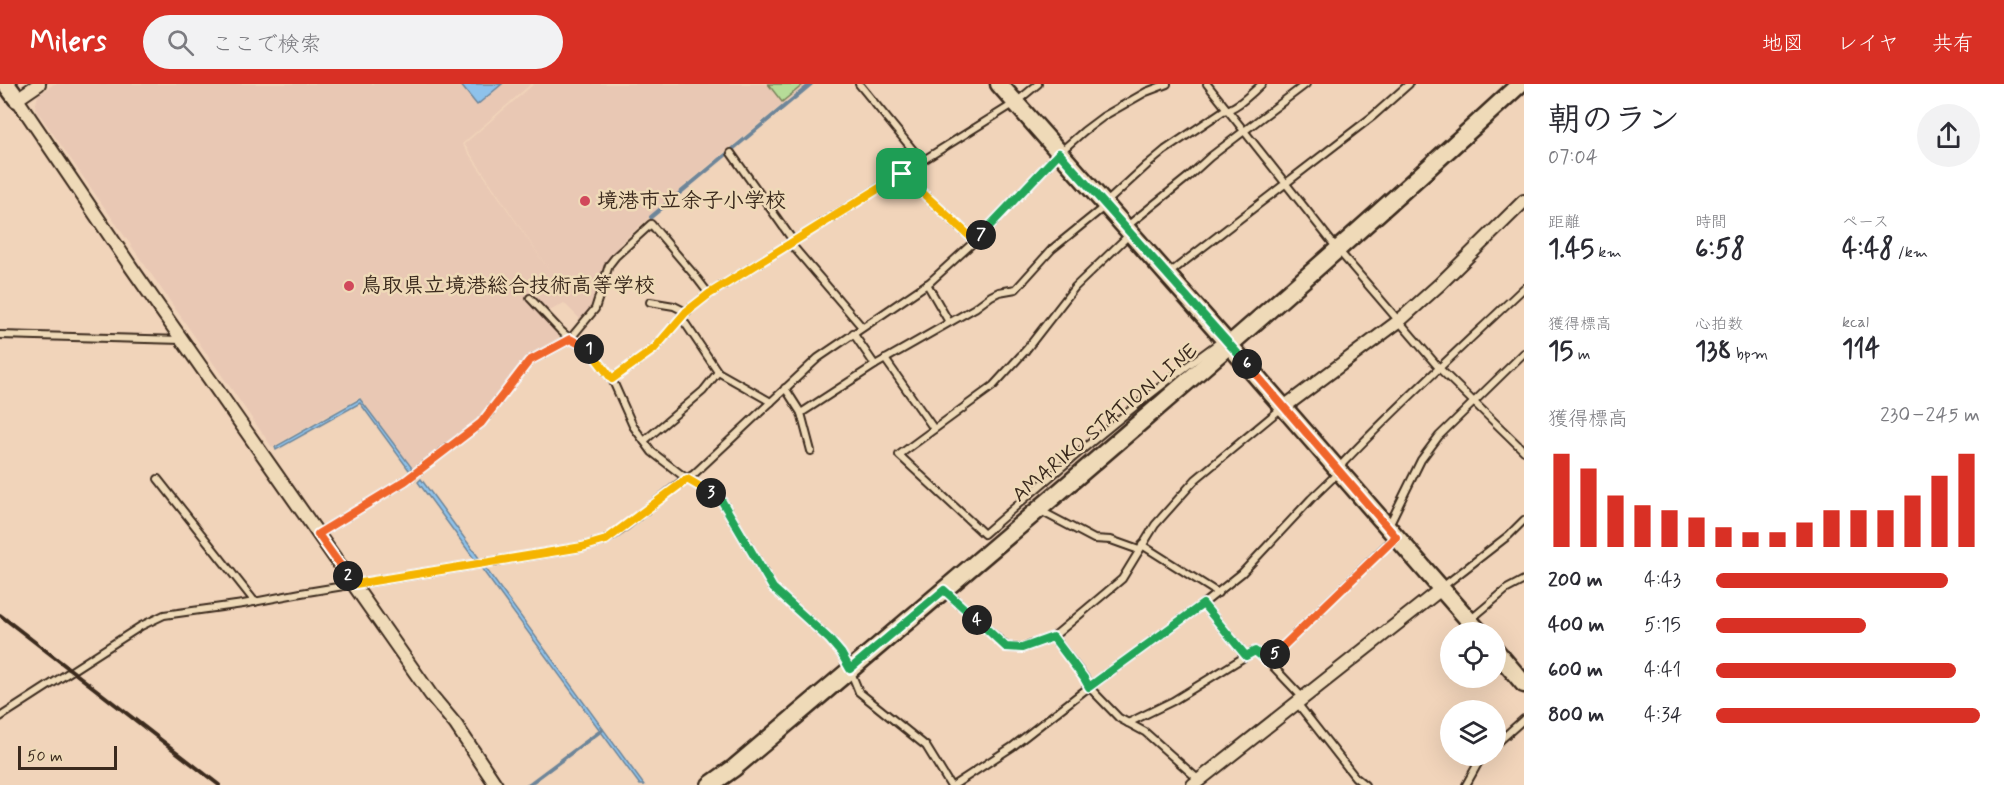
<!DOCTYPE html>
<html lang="ja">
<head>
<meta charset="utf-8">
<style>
  body { margin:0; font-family:Mynerve,"Klee One",sans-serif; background:#f2f2f3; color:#2b2b33; height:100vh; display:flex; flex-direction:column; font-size:22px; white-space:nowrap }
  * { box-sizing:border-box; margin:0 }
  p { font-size:20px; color:#7c7c81 }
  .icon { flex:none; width:33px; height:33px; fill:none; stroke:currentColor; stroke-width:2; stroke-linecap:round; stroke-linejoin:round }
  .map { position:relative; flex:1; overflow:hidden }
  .drawer { display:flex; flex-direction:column; background:#fff; width:480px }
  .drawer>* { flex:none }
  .tools { position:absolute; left:1440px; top:538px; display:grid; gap:12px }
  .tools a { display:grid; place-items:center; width:66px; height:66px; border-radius:50%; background:#fff; box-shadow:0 6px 24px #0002; font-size:30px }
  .scale { position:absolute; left:18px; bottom:15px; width:99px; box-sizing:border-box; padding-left:6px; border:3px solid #3b2a1e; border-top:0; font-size:16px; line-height:21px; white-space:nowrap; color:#3b2a1e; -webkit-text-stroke:4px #efdab8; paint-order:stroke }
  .pin { position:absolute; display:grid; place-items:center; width:51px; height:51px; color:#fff; margin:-26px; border-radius:12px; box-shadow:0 3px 9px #0006 }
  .km { position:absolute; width:30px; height:30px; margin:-15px; border-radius:50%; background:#222; color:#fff; font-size:16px; line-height:30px; text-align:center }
  .round { display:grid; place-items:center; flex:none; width:63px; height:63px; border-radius:32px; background:#f2f2f3 }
  .summary { display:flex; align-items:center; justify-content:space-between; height:102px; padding:0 24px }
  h1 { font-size:33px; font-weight:700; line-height:45px }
  .stats { display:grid; grid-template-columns:repeat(3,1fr); gap:9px; height:102px; padding:6px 24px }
  .stats div { display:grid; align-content:center }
  .stats b { font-size:26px; font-weight:700 }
  .stats small { font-size:16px; font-weight:400 }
  .stats p { font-size:16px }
  .chart { height:168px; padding:12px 24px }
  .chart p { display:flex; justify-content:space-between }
  .chart svg { width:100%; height:108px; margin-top:6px; stroke:#d93025; stroke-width:6 }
  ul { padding:0 24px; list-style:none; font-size:20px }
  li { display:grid; grid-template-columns:96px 72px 1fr; align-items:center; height:45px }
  li i { height:15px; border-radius:8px; background:#d93025 }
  header { display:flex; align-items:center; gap:36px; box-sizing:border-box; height:84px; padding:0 30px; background:#d93025; color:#fff }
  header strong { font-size:28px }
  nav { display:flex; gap:33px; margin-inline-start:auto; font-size:21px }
  .search { width:420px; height:54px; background:#f2f2f3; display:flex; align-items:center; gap:15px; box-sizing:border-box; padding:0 21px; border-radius:33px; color:#7c7c81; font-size:22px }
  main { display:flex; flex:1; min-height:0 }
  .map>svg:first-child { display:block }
  .built { fill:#e9c8b4 }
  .green { fill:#b6dc98; stroke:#78835b; stroke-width:1.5 }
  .water { fill:#8ec2eb; stroke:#6d8599; stroke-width:1.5 }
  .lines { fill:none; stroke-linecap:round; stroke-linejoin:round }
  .stream { stroke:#6d8599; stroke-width:4 }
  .lane-casing { stroke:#3b2a1e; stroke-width:10 }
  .street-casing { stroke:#3b2a1e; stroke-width:16 }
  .secondary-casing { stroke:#3b2a1e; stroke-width:21 }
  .lane { stroke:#efdab8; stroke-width:6 }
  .street { stroke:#efdab8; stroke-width:12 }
  .secondary { stroke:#efdab8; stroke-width:16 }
  .rail { stroke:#3b2a1e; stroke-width:4 }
  .split-1-casing { stroke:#fff; stroke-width:12 }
  .split-2-casing { stroke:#fff; stroke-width:12 }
  .split-3-casing { stroke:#fff; stroke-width:12 }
  .split-4-casing { stroke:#fff; stroke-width:12 }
  .split-5-casing { stroke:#fff; stroke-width:12 }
  .split-6-casing { stroke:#fff; stroke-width:12 }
  .split-7-casing { stroke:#fff; stroke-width:12 }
  .split-8-casing { stroke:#fff; stroke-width:12 }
  .split-1 { stroke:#f5b400; stroke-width:8 }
  .split-2 { stroke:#f0652b; stroke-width:8 }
  .split-3 { stroke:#f5b400; stroke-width:8 }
  .split-4 { stroke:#22a559; stroke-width:8 }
  .split-5 { stroke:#22a559; stroke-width:8 }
  .split-6 { stroke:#f0652b; stroke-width:8 }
  .split-7 { stroke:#22a559; stroke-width:8 }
  .split-8 { stroke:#f5b400; stroke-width:8 }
  .poi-dot { fill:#d1495b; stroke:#efdab8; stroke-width:2 }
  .labels { text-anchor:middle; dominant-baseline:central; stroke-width:5; stroke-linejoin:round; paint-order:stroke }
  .poi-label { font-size:21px; font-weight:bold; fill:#3b2a1e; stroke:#efdab8; text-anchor:start }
  .street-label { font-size:21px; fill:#3b2a1e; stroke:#efdab8 }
</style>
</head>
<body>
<header>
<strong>Milers</strong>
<div class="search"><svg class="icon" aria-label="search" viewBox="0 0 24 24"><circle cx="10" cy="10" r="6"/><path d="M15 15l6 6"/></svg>ここで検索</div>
<nav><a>地図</a><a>レイヤ</a><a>共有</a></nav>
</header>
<main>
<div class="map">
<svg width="1524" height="701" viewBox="0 0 1524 701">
  <rect width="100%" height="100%" fill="#f1d4ba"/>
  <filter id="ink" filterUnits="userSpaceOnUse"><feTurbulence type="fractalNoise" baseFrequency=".0167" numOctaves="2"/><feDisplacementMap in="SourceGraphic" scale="12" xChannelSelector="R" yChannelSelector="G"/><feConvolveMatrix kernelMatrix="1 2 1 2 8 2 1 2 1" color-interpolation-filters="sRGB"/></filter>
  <g filter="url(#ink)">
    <polygon class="built" points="54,0 531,0 462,60 553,192 464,60 534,0 807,0 685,101 620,160 606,179 590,224 581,236 564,219 546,229 530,210 526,212 539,230 560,250 558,254 536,267 526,276 474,339 414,386 360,313 272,363 35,24 38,11"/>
    <polygon class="green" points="768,0 804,0 782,18"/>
    <g class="water">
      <polygon points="460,0 502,0 477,21"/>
      <polygon points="360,315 412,384 409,386 360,319 276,366 275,363"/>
      <polygon points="421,395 479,474 475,476 418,398"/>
      <polygon points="484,482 644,701 640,701 481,484"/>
    </g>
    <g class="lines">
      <g class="stream">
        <polyline points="651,133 811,0"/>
        <polyline points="528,701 602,646"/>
      </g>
      <defs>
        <g id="lane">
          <polyline points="859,0 922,77"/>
          <polyline points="1207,0 1339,167 1440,285 1524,367"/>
          <polyline points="731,69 794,158"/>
          <polyline points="902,90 975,157"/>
          <polyline points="1126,143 1188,93 1210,73 1306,0"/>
          <path d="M1130,150L1075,203L1026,266L993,302L899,371L984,450C1061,383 1140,315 1224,255"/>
          <polyline points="791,160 862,243"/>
          <polyline points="1167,191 1373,32 1409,0"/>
          <polyline points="927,200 949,238"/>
          <polyline points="530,214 560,246 570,255 590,266 612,295 633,342 652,368 687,395 720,414 773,504 829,555 841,569 850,586 859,608 926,662 950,701"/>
          <polyline points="650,218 674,222 686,228"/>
          <polyline points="681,233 718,288 771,318"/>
          <polyline points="853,249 875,281"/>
          <polyline points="0,251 182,256"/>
          <polyline points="885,275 934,345"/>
          <polyline points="612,295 654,265 686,228 709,210 1015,19 1038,0"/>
          <polyline points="785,304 801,329 811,367"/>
          <path d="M801,329L875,281L975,224L991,212L999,208L1016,205L1052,165L1099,127L1110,115L1147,81L1165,66L1223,27C1238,24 1250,10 1262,0"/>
          <polyline points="644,357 703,307 718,288"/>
          <polyline points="158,395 255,518"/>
          <polyline points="1039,426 1094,455 1111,456 1139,466"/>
          <polyline points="1389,441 1421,376 1439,352 1524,269"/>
          <polyline points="318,450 405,397 481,339 529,277 570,255 595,225 609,181 616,172 651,140 696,193 709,210"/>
          <polyline points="1142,461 1218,509"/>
          <polyline points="1441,504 1509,451 1524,436"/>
          <polyline points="944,506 1007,563 1022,564 1053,553 1122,495 1155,441 1196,395 1283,323"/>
          <polyline points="1470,536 1507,505 1524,496"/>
          <path d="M1268,577L1255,567L1246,572L1203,520L1242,489L1311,415L1340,387L1343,379C1401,318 1463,262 1524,204"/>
          <polyline points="1303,614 1268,577 1395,453"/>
          <polyline points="1297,619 1355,693 1365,701"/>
          <polyline points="0,633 141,542 164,531 243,520 301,509 582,463 606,456 621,446 681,398 694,390 818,274 930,198 975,157 1059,69 1084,47 1104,32 1146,8 1167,0"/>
          <polyline points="1128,639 1173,617 1246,572"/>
          <polyline points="1496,660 1524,635"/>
          <polyline points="1199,696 1145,648 1119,634 1089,603 1203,520"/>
          <polyline points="954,701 1012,663 1089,603 1085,594 1053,553"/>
          <polyline points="1466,701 1482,672"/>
        </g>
        <g id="street">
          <polyline points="39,0 17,15 131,183 431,611 456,641 496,701"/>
          <polyline points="1284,323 1399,237 1440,200 1524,117"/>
          <polyline points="1193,701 1441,505"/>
        </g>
        <g id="secondary">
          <polyline points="6,0 17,15"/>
          <polyline points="999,0 1224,255 1480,549"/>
          <polyline points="1496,567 1524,600"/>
          <path d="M710,701L734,684C1000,459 1265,236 1520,0"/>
        </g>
      </defs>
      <use href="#lane" class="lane-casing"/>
      <use href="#street" class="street-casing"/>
      <use href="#secondary" class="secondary-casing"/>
      <use href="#lane" class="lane"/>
      <use href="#street" class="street"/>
      <use href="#secondary" class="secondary"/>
      <polyline class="rail" points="0,531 219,701"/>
    </g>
  </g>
  <g class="lines" filter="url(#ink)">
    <defs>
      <polyline id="split-1" points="589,265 612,295 654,265 686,228 709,210 902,90"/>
      <polyline id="split-2" points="348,492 318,450 405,397 481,339 529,277 570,255 589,265"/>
      <polyline id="split-3" points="348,492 355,500 582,463 606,456 687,395 711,409"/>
      <polyline id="split-4" points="711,409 720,414 773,504 829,555 841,569 850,585 944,506 977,536"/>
      <polyline id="split-5" points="977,536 1006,563 1022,564 1053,553 1084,594 1089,603 1203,520 1246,572 1255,567 1268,578 1275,570"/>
      <polyline id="split-6" points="1247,280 1396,453 1275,570"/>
      <polyline id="split-7" points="981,151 1059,69 1247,280"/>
      <polyline id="split-8" points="902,90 975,157 981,151"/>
    </defs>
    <use href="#split-1" class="split-1-casing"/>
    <use href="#split-2" class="split-2-casing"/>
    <use href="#split-3" class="split-3-casing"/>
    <use href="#split-4" class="split-4-casing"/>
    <use href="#split-5" class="split-5-casing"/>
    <use href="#split-6" class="split-6-casing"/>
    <use href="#split-7" class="split-7-casing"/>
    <use href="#split-8" class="split-8-casing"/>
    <use href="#split-1" class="split-1"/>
    <use href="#split-2" class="split-2"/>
    <use href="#split-3" class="split-3"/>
    <use href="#split-4" class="split-4"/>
    <use href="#split-5" class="split-5"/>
    <use href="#split-6" class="split-6"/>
    <use href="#split-7" class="split-7"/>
    <use href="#split-8" class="split-8"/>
  </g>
  <g class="poi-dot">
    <circle cx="585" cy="117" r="6"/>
    <circle cx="349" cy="202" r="6"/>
  </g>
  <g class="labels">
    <g class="poi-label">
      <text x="597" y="117">境港市立余子小学校</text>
      <text x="361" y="202">鳥取県立境港総合技術高等学校</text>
    </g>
    <g class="street-label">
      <text transform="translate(1105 339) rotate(-40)">AMARIKO STATION LINE</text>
    </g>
  </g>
</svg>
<div class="tools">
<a><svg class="icon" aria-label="locate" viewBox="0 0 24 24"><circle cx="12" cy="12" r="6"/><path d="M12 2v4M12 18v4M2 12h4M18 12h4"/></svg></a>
<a><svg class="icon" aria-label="layers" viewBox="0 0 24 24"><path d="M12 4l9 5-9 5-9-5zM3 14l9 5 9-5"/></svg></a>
</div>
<div class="scale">50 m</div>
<div class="pin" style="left:902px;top:90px;background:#1e9e55"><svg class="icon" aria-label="arrive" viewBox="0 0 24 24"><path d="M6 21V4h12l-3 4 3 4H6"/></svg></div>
<b class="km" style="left:589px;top:265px">1</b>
<b class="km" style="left:348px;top:492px">2</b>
<b class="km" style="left:711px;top:409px">3</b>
<b class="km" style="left:977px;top:536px">4</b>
<b class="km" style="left:1275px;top:570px">5</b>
<b class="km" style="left:1247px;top:280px">6</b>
<b class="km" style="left:981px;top:151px">7</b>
</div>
<section class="drawer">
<div class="summary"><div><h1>朝のラン</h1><p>07:04</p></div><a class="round"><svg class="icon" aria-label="share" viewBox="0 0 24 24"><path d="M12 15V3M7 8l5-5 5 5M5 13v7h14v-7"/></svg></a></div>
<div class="stats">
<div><p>距離</p><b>1.45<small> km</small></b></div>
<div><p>時間</p><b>6:58</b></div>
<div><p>ペース</p><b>4:48<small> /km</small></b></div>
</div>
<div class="stats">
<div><p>獲得標高</p><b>15<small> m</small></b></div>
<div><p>心拍数</p><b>138<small> bpm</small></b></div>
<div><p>kcal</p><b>114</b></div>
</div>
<div class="chart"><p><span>獲得標高</span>230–245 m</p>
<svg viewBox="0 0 160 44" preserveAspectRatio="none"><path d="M5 44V6M15 44V12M25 44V23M35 44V27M45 44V29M55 44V32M65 44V36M75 44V38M85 44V38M95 44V34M105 44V29M115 44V29M125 44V29M135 44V23M145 44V15M155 44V6"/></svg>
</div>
<ul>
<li><b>200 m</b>4:43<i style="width:88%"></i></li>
<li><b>400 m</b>5:15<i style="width:57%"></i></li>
<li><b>600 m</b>4:41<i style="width:91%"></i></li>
<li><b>800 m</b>4:34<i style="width:100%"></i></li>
</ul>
</section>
</main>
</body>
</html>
